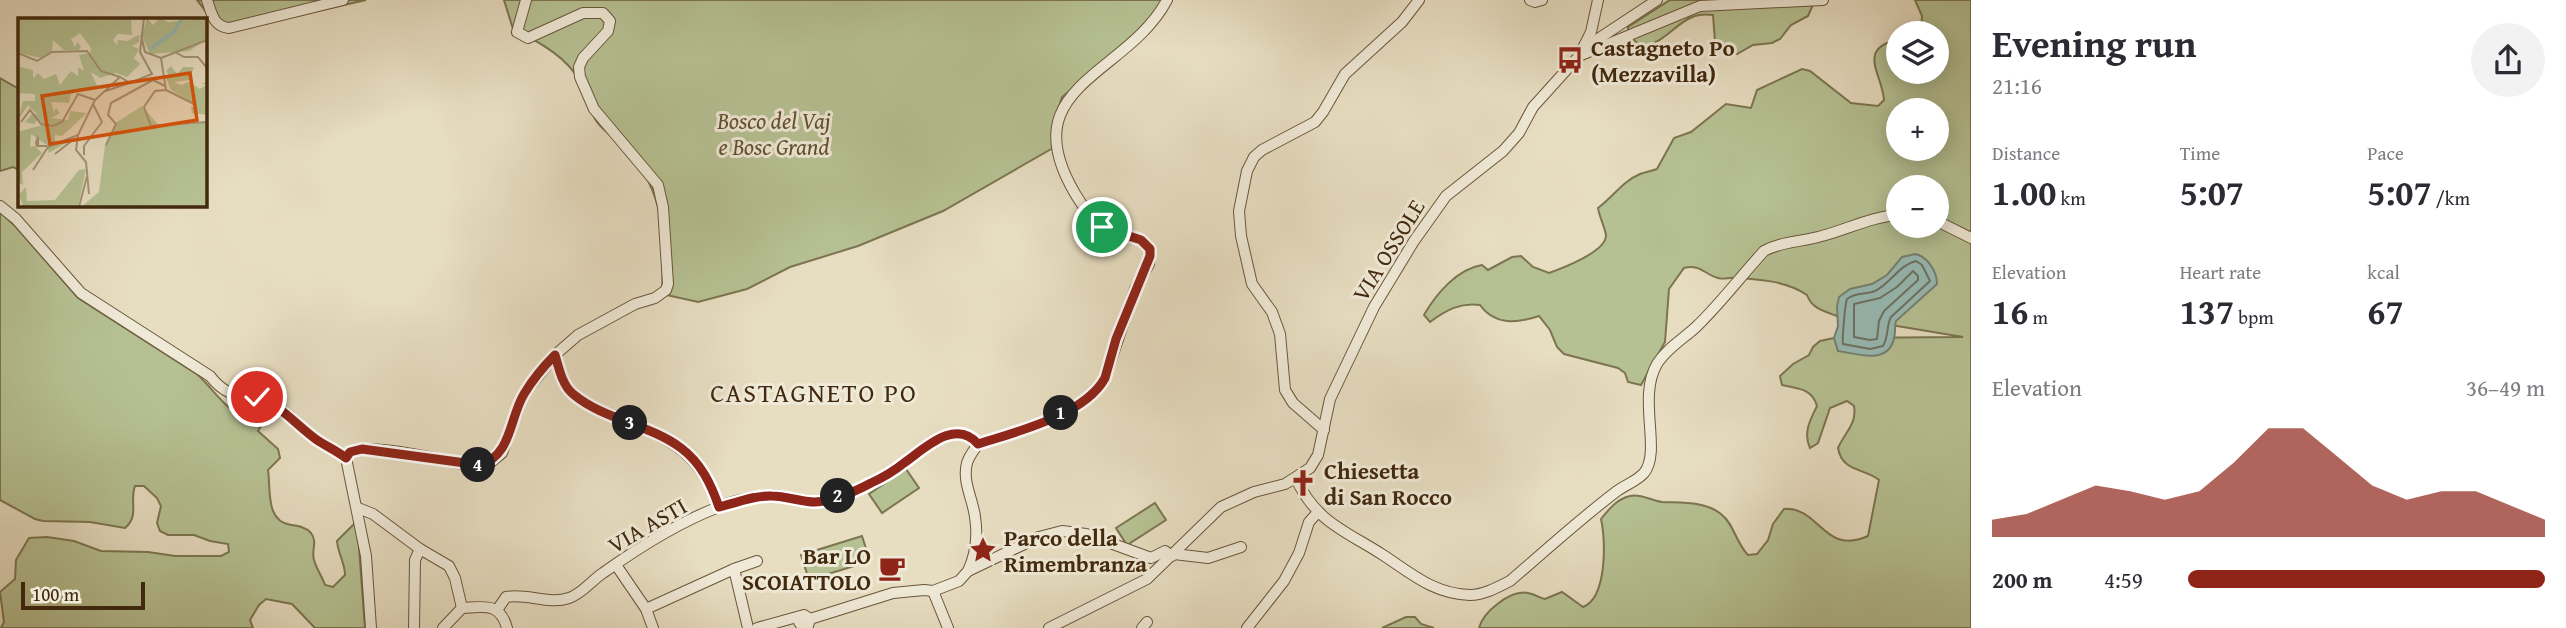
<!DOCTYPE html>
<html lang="en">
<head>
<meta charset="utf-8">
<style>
  body { margin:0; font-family:"Gentium Book Plus",serif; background:#f2f2f3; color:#2b2b33; height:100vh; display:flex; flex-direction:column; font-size:26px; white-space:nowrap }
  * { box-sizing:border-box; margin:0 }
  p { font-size:23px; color:#7c7c81 }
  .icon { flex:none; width:38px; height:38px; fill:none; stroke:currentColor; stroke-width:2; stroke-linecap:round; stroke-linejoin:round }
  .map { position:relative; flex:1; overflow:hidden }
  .drawer { display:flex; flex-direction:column; background:#fff; width:595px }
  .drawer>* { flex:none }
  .controls { position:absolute; left:1886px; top:21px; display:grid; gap:14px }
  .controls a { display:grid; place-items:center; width:63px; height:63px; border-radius:50%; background:#fff; box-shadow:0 4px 18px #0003; font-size:35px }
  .scale { position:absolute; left:21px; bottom:18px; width:124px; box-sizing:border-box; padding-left:7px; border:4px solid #42290e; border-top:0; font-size:19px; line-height:24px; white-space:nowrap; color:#42290e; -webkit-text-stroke:5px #efe9d7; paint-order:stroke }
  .pin { position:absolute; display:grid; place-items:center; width:60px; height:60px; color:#fff; margin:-30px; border:4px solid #fff; border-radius:50%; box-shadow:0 2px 7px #0007 }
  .km { position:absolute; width:35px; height:35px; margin:-18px; border-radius:50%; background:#222; color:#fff; font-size:19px; line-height:35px; text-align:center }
  .round { display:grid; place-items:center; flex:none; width:74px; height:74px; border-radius:37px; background:#f2f2f3 }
  .head { display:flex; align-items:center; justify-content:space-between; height:119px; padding:0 21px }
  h1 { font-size:38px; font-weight:800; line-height:52px }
  .figures { display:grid; grid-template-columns:repeat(3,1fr); gap:10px; height:119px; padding:7px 21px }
  .figures div { display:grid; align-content:center }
  .figures b { font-size:35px; font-weight:800 }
  .figures small { font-size:19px; font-weight:400 }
  .figures p { font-size:19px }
  .chart { height:196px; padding:14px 21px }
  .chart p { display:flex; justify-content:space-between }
  .chart svg { width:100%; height:126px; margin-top:7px; fill:#8f2418; opacity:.7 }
  ul { padding:0 21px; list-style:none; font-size:23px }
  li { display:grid; grid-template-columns:112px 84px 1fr; align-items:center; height:52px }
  li i { height:18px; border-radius:9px; background:#8f2418 }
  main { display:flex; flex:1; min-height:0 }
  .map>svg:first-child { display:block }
  .green { fill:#b6c193; stroke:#7c7550; stroke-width:2; fill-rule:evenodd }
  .water { fill:#97bbb6; stroke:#758173; stroke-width:2 }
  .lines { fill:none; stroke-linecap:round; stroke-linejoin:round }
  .shore { stroke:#6c7262; stroke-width:2 }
  .minor-casing { stroke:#6b563b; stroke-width:12 }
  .minor { stroke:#efe9d7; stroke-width:10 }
  .route-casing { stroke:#fff; stroke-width:14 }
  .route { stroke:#8f2418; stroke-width:9 }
  .labels { text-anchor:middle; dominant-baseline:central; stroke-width:6; stroke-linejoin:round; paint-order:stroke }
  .poi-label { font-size:23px; font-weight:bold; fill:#42290e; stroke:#efe9d7; text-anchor:start }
  .park-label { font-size:23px; font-style:italic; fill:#5f4f2f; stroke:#efe9d7 }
  .street-label { font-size:23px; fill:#42290e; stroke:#efe9d7 }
  .quarter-label { font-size:26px; letter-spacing:2px; fill:#42290e; stroke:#efe9d7 }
  .inset-river { fill:none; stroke:#97bbb6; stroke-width:3.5 }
  .inset-road { fill:none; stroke:#a59579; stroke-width:2 }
  .view { fill:#d7540c; fill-opacity:0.15; stroke:#d7540c; stroke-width:3.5 }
  .inset-edge { fill:none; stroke:#42290e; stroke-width:3.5 }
</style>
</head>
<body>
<main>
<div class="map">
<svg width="1971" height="628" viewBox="0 0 1971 628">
  <rect width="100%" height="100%" fill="#e7ddc1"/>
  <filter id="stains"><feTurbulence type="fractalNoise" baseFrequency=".00286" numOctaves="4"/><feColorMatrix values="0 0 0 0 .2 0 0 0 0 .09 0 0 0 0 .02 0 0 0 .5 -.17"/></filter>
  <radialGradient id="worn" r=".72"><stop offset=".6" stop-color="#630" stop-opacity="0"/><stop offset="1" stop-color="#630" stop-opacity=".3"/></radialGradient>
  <g class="green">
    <polygon points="197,0 366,0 250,26 217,26"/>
    <path d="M504,0H1162L1156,15L1120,50L1062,97L1055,121L1053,148L943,211L858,246L790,267L747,289L698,302L662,294C664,238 667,196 628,151C619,141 605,133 597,122C588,109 585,91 577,77C565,56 534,39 513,29Z"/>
    <path d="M1670,0H1815L1808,16L1791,25L1780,39L1772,43L1753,45L1737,54L1728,55L1715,42L1713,15C1681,10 1674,39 1643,47L1628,36V27Z"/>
    <path d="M1915,0H1971V628H1479C1483,612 1511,589 1528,593C1534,594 1540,598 1545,599L1562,592L1583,607C1607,598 1606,541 1601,519C1609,509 1617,499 1630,496C1640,493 1652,501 1662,502C1681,503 1705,501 1721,514C1734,524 1736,543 1748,555L1757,554L1768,540L1773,524L1784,509C1820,506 1823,556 1868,536L1879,480C1864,468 1842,472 1838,448C1845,432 1857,424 1854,406L1847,401L1830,408L1818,443L1810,448C1803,433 1810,420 1817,406C1812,388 1798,389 1782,385L1780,376L1793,364L1809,355L1813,347L1820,341L1834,338L1963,337L1837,316C1824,311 1812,309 1807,295C1787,281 1758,279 1735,278C1729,277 1724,280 1718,278C1704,274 1700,264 1684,268L1669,289L1665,342L1641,385L1628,382L1625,373L1618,368L1564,354L1557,347L1550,330L1539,316C1518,323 1495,326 1480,305C1461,302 1446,310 1430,322L1424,315C1436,294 1457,269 1482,265L1488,270L1512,257L1521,256L1533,267L1549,273C1563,268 1605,252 1606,236C1606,230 1599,216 1598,208C1612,198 1623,181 1640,174C1645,172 1652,171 1657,169L1674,138L1691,132L1726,104L1751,108L1757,90L1802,69L1810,71L1851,103L1878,106L1884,100C1882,73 1856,49 1899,39V72H1937V33H1921L1922,16ZM1899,110H1937V149H1899ZM1899,187H1937V226H1899Z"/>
    <polygon points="0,78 19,89 19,170 13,167 0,171"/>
    <path d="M0,212L16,227L78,298L198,375C210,386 219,400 231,409L238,402L244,403L249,414L261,426L258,431L278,449L280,458L268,470C271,490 265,521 291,525C298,526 306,527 311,533C318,542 311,550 314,560C316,568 322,576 325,585L333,587L345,575C345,563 338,554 337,541L357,521L365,628H315L292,604L266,599L259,605L250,620L253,628H1L4,622L0,592L15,579L16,560L29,538L47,537L74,541L101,551L148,552L175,556H221L229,552L228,544L210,541L194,535H168L160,531L157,523L161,506L157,498L144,486H135C129,502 140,515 125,528L90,522L43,521L35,519L0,500Z"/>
    <polygon points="906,469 919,488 882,513 869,494"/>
    <polygon points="1155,503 1166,520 1127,545 1116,528"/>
    <polygon points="862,536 870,561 809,580 801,555"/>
    <polygon points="1406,617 1415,617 1421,624 1434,628 1382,628"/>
  </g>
  <path class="water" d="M1915,254C1927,256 1937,271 1937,284L1896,321C1894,327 1896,332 1894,338C1889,365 1857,354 1838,351L1834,338L1838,326L1837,306L1839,297L1850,289L1872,284L1887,275L1902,257Z"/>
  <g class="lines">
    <g class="shore">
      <path d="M1916,261L1922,265L1930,281L1891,317C1886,326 1889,336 1883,346L1870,349L1843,344C1842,341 1845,303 1847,299C1856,292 1865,295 1875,291C1891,283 1899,265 1916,261Z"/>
      <polygon points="1913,271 1918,276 1918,280 1884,311 1879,321 1877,339 1870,340 1854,337 1854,304 1880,298 1897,287"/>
    </g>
    <defs>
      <g id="minor">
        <path d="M207,0C212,14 213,26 229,28L343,0"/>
        <polyline points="1530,0 1535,2 1542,0"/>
        <polyline points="1585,45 1595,41 1657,0"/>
        <polyline points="1579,56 1700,6 1823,0"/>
        <path d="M0,206L16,219L81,293L210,376C233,405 246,389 272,403C288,411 300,427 314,438C324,445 336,450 346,458"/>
        <polyline points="1937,221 1971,238"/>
        <path d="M555,355C559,368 562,385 573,394C585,404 603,412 617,417C669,439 699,450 719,507"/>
        <polyline points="1324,430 1293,403 1285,390 1280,334 1272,312 1252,284 1241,236 1239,211 1247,171 1254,157 1262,150 1315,122 1323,112 1345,74 1402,22 1419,0"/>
        <path d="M978,444C1016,432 1085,415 1105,378L1135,289L1149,264L1150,249C1140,233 1117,236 1102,227C1093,221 1087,211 1081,203C1004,86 1126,78 1167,0"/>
        <path d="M1296,479C1317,523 1346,531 1383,555C1412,574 1434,594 1470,595C1484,595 1498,587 1510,581C1545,551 1580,519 1617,491C1625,485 1637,481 1644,473C1662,451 1637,398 1657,364C1666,349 1683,339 1696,327C1720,304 1741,276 1764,251C1780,242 1799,242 1818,237C1844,231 1872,216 1899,215"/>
        <polyline points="358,508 373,514 420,549 449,566 455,578 462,608"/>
        <polyline points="1174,554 1208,558 1241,547"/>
        <polyline points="616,565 646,609 653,628"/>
        <polyline points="734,569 748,628"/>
        <path d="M968,571C976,554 978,536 975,517C973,499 962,482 967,463C969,456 974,450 978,444"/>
        <polyline points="933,591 948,628"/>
        <path d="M462,608C484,607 500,602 507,628"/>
        <polyline points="646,609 734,569 757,561"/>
        <path d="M497,610L506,597C527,593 549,605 569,598C582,594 592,580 603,573C638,548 679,522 719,507C733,501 755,496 771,495C786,495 802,503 818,501C836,499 857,490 873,482C884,476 895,470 905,462C923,449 956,417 978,444"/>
        <polyline points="810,619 893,593 924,590 933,591 959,581 968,571 1039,537 1062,531 1086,534 1151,558 1165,551 1172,556"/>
        <path d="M371,628L366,556L346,458C348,455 349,453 353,451C371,443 446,461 468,465H480L491,462L502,453L523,395L555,355L578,335L635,304L655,298L666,290L668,284L663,207L658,185L594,109L580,77L579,67L583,58L608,31L610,21L603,13H583L528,38L517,32L526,0"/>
        <polyline points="414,628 415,560 420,549"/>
        <polyline points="443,628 462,608"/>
        <polyline points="757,628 804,615 810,619 808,626 801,625 799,622 801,617"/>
        <polyline points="1049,628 1147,579 1221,507 1254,492 1285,484 1310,468 1318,455 1330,399 1374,307 1414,241 1446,196 1503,151 1519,133 1533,107 1579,56 1591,32 1598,0"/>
        <polyline points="1142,628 1147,622"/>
        <polyline points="1247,628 1284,581 1299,553 1309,522 1318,512"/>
      </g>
    </defs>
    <use href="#minor" class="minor-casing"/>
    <use href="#minor" class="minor"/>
  </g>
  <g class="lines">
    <defs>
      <path id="route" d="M257,397C282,406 296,425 317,440C326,446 337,451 346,458L350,452L362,449L480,465C512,455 509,419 524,394C533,379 544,366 555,355C559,368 562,385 573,394C604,420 649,424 681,448C701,463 711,484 719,507C736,503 755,495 772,496C786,496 801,502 815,502C833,501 856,491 871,483C882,478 894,471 904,463C923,450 955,417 978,444C1016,432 1085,415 1105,378L1116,339L1150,256V249L1141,240L1102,227"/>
    </defs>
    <use href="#route" class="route-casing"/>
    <use href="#route" class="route"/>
  </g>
  <defs>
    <symbol id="bus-bare" viewBox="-9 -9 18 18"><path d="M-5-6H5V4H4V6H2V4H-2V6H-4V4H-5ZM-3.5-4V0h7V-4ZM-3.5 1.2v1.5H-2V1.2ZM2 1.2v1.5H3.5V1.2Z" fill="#8f2418" stroke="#efe9d7" stroke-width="2.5" paint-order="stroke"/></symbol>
    <symbol id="church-bare" viewBox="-9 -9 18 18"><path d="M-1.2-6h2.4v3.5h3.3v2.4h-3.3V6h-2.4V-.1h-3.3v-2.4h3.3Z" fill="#8f2418" stroke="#efe9d7" stroke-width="2.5" paint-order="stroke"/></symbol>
    <symbol id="sight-bare" viewBox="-9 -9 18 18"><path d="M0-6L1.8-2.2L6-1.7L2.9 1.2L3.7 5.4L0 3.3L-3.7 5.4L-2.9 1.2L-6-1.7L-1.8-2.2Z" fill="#8f2418" stroke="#efe9d7" stroke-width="2.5" paint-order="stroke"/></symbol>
    <symbol id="cafe-bare" viewBox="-9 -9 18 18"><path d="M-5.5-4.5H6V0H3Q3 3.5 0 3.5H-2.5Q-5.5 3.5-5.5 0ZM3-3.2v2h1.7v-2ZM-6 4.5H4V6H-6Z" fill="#8f2418" stroke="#efe9d7" stroke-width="2.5" paint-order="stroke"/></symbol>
  </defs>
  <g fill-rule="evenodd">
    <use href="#bus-bare" x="1551" y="41" width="38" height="38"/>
    <use href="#church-bare" x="1284" y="464" width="38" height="38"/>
    <use href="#sight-bare" x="964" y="531" width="38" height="38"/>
    <use href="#cafe-bare" x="873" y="549" width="38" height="38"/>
  </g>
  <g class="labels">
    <g class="poi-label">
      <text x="1591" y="47">Castagneto Po<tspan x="1591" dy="26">(Mezzavilla)</tspan></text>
      <text x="1324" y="470">Chiesetta<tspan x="1324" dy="26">di San Rocco</tspan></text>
      <text x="1004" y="537">Parco della<tspan x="1004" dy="26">Rimembranza</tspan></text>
      <text x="871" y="555" text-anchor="end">Bar LO<tspan x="871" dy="26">SCOIATTOLO</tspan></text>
    </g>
    <g class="park-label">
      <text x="774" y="120">Bosco del Vaj<tspan x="774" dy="26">e Bosc Grand</tspan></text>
    </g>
    <g class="street-label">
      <text transform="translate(1388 250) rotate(-58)">VIA OSSOLE</text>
      <text transform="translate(647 525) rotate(-30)">VIA ASTI</text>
    </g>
    <g class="quarter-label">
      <text x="814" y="392">CASTAGNETO PO</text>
    </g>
  </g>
  <g transform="translate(18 18)">
    <rect width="189" height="189" fill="#e7ddc1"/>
    <path d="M0,0H113L114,17L100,16L95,22L99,27L100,22L109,23L121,17V24L114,28L121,31L116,40L122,46L109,59L98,55L82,60L73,54L79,68L53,76L51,85L33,84L36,94L38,90L42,95L34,100L50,102L52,93L69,95L44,118L37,117V126L57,119L31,135L29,127L13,116L12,129L17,128L24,135L4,154L5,167L0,164V114L24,107L20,101L16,106L7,104L15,95L20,97L10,87L0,102L5,83H17V76L0,75L2,49L15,52V60L20,55L26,61L38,56L42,67L53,53L60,58V49L66,53L61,37L72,35L73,30L62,15L53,21L57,29L59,24L63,28L61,32H46L35,22L34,33L23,40L6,36L0,34ZM129,0L135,7L142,0L150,4L189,0V21L171,33L132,36L124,18ZM153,48L159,56L165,49H176L171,62L156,64L163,67L171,64L182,71L188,67L183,65H189V97L174,95L173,89L179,88L153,72L147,57L153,60L148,53ZM124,88L142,109L189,103V189H63L81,174L87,127L99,104ZM68,151L60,189H0L5,188L1,177L8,169L9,183L37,182L61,152Z" fill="#b6c193"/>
    <path class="inset-river" d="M132,31L156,14L164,0"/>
    <path class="inset-road" d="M123,17L127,34L143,40M157,34L166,39H180L189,50M0,35L19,43L34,34L69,33L83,53L102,59M143,40L148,72L137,73L126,89L133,108L189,104M143,40L189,22M112,65L134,56L122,34L126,0M148,72L178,87M85,74L111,65M3,104L12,92L23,106L35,108L44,104L60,76L77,82M88,127L98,106L90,97L93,85L135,62L147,68M21,128H19L18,125L20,119V128H29M37,136L56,121M66,137V128L84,104L75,86M15,152L30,129L60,117M71,176L68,144L58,132L60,117L77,82L102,59L112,65M61,189L69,158"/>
    <path class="view" d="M172,55L179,102L32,126L24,78Z"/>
    <rect width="189" height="189" class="inset-edge"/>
  </g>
  <rect width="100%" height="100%" filter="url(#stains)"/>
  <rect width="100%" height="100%" fill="url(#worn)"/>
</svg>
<div class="controls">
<a><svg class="icon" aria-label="layers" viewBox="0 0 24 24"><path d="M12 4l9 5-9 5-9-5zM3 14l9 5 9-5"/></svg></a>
<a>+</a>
<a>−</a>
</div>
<div class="scale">100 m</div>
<div class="pin" style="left:1102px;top:227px;background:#1e9e55"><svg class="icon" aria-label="arrive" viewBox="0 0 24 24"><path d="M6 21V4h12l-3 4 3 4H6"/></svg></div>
<div class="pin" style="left:257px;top:397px;background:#d93025"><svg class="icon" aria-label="check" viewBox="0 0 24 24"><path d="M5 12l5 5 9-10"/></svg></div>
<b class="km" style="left:1061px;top:413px">1</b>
<b class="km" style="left:838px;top:496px">2</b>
<b class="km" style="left:630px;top:423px">3</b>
<b class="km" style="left:478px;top:465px">4</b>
</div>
<section class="drawer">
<div class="head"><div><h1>Evening run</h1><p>21:16</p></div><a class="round"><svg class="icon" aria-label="share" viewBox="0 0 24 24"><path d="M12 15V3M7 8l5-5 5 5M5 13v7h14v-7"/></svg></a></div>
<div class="figures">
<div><p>Distance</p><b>1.00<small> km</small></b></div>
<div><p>Time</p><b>5:07</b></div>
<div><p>Pace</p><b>5:07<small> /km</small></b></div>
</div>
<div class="figures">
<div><p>Elevation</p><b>16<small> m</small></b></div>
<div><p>Heart rate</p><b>137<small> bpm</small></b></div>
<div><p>kcal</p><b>67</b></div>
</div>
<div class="chart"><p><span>Elevation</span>36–49 m</p>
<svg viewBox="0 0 160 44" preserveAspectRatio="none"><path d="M0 44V38L10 36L20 31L30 26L40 28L50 31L60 28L70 18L80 6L90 6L100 16L110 26L120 31L130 28L140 28L150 33L160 38V44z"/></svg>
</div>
<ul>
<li><b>200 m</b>4:59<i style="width:100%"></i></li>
</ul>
</section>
</main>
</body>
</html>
